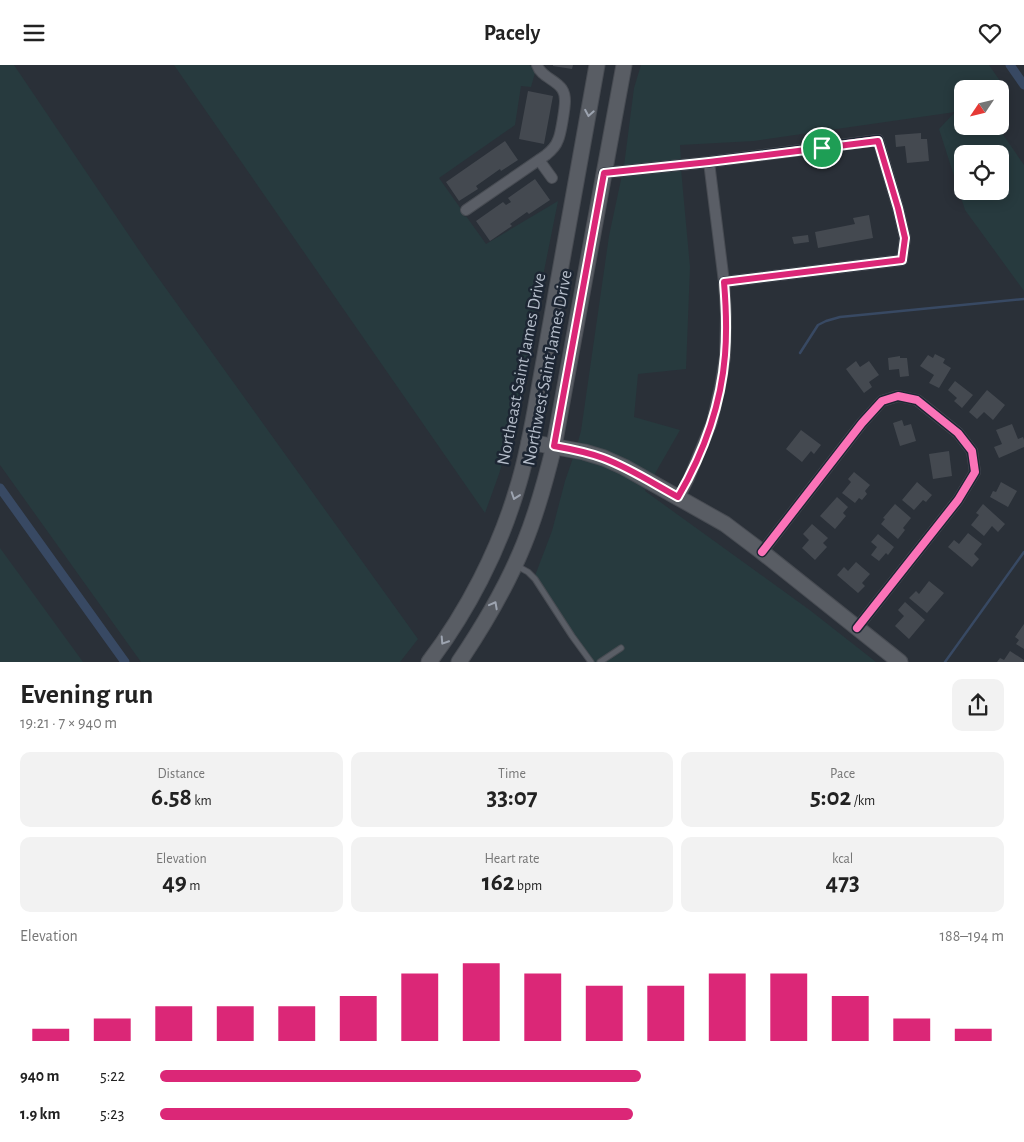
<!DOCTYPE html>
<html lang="en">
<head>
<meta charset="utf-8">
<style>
  body { margin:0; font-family:"Alegreya Sans",sans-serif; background:#f2f2f2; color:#222; height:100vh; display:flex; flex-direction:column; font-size:19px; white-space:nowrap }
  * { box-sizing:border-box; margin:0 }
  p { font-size:16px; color:#767676 }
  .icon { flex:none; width:28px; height:28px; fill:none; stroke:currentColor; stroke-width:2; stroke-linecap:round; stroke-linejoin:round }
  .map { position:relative; height:597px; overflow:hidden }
  .details { display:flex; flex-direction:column; background:#fff; flex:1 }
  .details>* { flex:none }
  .needle { width:32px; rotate:235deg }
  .tools { position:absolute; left:954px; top:15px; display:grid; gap:10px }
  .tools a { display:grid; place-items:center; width:55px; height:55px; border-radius:10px; background:#fff; box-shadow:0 2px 12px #0003; font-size:25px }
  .pin { position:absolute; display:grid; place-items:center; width:42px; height:42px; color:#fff; margin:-21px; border:2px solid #fff; border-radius:50%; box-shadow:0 1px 5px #0007 }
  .round { display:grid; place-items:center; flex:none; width:52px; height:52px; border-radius:10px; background:#f2f2f2 }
  .head { display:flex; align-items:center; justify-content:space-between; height:85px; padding:0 20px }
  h1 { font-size:28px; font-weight:700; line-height:38px }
  .figures { display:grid; grid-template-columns:repeat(3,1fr); gap:8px; height:85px; padding:5px 20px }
  .figures div { display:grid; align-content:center; border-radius:10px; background:#f2f2f2; text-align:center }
  .figures b { font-size:25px; font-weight:700 }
  .figures small { font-size:14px; font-weight:400 }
  .figures p { font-size:14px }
  .chart { height:140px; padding:10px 20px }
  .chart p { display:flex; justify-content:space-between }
  .chart svg { width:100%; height:90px; margin-top:5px; stroke:#db2777; stroke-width:6 }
  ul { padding:0 20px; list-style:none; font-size:16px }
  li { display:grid; grid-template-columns:80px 60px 1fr; align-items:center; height:38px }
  li i { height:12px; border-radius:6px; background:#db2777 }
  header { display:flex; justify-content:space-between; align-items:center; height:65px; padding:0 20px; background:#fff; font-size:22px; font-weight:700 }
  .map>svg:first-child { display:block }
  .green { fill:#273a3e; fill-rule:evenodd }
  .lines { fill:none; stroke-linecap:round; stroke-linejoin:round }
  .stream { stroke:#384963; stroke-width:2.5 }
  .canal { stroke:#384963; stroke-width:9 }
  .building { fill:#444950 }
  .lane-casing { stroke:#484c53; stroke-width:7 }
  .street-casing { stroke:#484c53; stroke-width:12 }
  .secondary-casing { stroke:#484c53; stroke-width:17 }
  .lane { stroke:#5a5e66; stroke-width:5 }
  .street { stroke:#5a5e66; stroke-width:10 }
  .secondary { stroke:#595d64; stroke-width:15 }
  .cycleway-casing { stroke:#1d2633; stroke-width:11 }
  .cycleway { stroke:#fb73b8; stroke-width:8 }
  .oneway { stroke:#9da4b0 }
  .route-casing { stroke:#fff; stroke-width:10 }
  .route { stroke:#db2777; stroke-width:6 }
  .labels { text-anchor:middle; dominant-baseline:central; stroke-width:5; stroke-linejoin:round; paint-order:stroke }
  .street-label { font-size:18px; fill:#b4bcc9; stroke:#1d2633 }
</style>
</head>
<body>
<header><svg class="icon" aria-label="menu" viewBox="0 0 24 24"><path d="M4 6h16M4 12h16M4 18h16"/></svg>Pacely<svg class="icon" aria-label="heart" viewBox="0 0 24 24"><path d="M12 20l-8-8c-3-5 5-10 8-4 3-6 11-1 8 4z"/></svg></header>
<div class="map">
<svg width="1024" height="597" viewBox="0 0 1024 597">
  <rect width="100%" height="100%" fill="#2a3038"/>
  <g class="green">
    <polygon points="0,0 14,0 149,200 418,574 400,597 141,597 0,400"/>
    <polygon points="174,0 529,0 532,2 535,8 531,22 521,21 515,60 439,113 461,144 460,145 465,152 466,151 486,179 558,136 539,231 520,339 499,409 485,448"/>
    <path d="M641,0H989L1007,26L1000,30V24H962V61H997L1024,100V226L965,145L939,64L955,47L754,76L680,80L681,95L624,101L634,23ZM962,89H1000V126H962Z"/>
    <polygon points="681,104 690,202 686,304 638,309 634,352 680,365 653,412 577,380 581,366 609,171 622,110"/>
    <polygon points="574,390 582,391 648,421 645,426 811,546 876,597 589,597 533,516 552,466 565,416"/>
    <polygon points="0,483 83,597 0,597"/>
  </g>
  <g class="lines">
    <g class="stream">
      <polyline points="800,288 818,260 826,256 840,252 1024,234"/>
      <polyline points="945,597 1024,487"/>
    </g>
    <g class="canal">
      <polyline points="1010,0 1024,20"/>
      <polyline points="0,423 125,597"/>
    </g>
  </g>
  <g class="building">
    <polygon points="553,0 573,0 572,4 553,1"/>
    <polygon points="528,26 553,31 544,79 519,74"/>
    <polygon points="921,68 921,74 927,74 929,96 907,98 905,81 896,82 895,70"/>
    <polygon points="505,76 518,95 501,106 500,104 476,121 478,124 459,136 446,117"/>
    <polygon points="535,114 550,135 529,149 527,147 510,159 512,161 490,176 476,156 503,137 506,140 511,137 508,133"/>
    <polygon points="869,150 873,173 818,183 815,167 855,159 853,153"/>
    <polygon points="808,170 809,177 794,179 792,172"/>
    <polygon points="935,289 945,294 943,298 951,303 939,323 929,318 934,310 920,301 928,290 933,293"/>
    <polygon points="900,291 900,293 907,293 909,311 900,312 899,304 889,305 888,293"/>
    <polygon points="856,296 860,302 869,296 879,310 869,317 872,322 864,328 846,304"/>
    <polygon points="955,316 973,330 962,343 954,336 957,333 948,325"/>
    <polygon points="987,325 1005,340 993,355 984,347 977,354 969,347"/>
    <polygon points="902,355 904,361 911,359 916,376 900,381 893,358"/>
    <polygon points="1012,359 1018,374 1023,372 1024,375 1024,382 999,393 994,382 1002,379 996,365"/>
    <polygon points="801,365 821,380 814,389 811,386 802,397 786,384"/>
    <polygon points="949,386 952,411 933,414 929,389"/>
    <polygon points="854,407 870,420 865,426 867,429 862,435 859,433 855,438 842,428 851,417 848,414"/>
    <polygon points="917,417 932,430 926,437 923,435 914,445 902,435"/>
    <polygon points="1001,417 1017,426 1008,442 990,432 993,426 996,427"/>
    <polygon points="837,432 848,442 843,448 846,451 835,464 820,451"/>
    <polygon points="895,439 911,453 903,463 905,465 898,474 881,459 885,454 883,453"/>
    <polygon points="983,439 1005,459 998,467 992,461 984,471 971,460 979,450 976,448"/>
    <polygon points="812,459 828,473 823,478 827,482 815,495 802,483 809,475 803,469"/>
    <polygon points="968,468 982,479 974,489 979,494 972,502 948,482 954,475 959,479"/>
    <polygon points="878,469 894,482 888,490 886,488 879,496 871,490 877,482 871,477"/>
    <polygon points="856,497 870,509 862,518 865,521 858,528 837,510 844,502 848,506"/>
    <polygon points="929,516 944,528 927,548 909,533 916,526 919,529"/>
    <polygon points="905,537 925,555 909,574 895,561 904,551 898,545"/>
    <polygon points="1024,559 1024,584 1016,579 1019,575 1015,572"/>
    <polygon points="1010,586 1024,595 1023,597 997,597 1000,593 1004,595"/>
  </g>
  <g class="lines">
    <defs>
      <g id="lane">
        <polyline points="517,501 528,507 535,514 572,571 591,597"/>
        <polyline points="600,597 621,583"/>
      </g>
      <g id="street">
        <polyline points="539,95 552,113"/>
        <polyline points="604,108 709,97 878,75 898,143 905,173 902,195 724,217"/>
        <path d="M466,145L546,90C551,86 556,81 558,75C561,69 565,42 565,36C565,32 564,27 562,24C555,14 541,12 537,0"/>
        <polyline points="679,433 689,413 712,357 720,322 725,292 726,249 724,217 709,97"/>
        <polyline points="762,487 862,358 882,336 898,331 917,335 958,368 972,386 975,407 958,435 857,563"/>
      </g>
      <g id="secondary">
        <polyline points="529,377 584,387 604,393 624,402 725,459 762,487 900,597"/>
        <path d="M429,597C467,547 499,485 517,424C525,399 530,373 535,346L597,0"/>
        <path d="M459,597C484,560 507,521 524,479C537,447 546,414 554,381L624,0"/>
      </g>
    </defs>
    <use href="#lane" class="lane-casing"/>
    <use href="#street" class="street-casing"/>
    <use href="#secondary" class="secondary-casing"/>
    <use href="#lane" class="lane"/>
    <use href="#street" class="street"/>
    <use href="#secondary" class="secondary"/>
    <defs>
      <g id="cycleway">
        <polyline points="604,108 709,97 878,75 898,143 905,173 902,195 724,217"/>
        <polyline points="762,487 862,358 882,336 898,331 917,335 958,368 972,386 975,407 958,435 857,563"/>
      </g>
    </defs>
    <use href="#cycleway" class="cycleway-casing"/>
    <use href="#cycleway" class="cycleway"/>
  </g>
  <defs><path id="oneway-chevron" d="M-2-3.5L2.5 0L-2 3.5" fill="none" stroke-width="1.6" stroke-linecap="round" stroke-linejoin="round" transform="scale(1.25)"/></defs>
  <g class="oneway">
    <use href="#oneway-chevron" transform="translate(589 48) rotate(100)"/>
    <use href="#oneway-chevron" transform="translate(515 431) rotate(109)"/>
    <use href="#oneway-chevron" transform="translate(494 540) rotate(-62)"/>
    <use href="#oneway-chevron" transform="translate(444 576) rotate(123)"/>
  </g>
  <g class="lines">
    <defs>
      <path id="route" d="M878,76L898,143L905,173L902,195L724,217C726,241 727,266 725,290C721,340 703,389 678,432C654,419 630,403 603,393C587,387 571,384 554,381L604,108L709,97Z"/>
    </defs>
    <use href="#route" class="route-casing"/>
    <use href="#route" class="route"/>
  </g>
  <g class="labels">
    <g class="street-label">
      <text transform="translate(548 303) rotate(-79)">Northwest Saint James Drive</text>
      <text transform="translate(522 304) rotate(-79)">Northeast Saint James Drive</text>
    </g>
  </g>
</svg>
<div class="tools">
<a><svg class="needle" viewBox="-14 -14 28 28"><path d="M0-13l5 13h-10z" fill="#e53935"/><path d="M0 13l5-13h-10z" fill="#767676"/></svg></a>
<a><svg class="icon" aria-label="locate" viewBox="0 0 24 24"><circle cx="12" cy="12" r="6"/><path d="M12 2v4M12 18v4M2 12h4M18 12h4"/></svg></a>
</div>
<div class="pin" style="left:822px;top:83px;background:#1e9e55"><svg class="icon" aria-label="arrive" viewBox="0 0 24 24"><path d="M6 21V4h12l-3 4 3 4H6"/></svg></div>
</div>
<section class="details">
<div class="head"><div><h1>Evening run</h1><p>19:21 · 7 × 940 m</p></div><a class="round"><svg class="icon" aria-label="share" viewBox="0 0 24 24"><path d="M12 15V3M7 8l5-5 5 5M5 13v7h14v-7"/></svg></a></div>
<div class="figures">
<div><p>Distance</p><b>6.58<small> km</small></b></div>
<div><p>Time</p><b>33:07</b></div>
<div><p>Pace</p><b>5:02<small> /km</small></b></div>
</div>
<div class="figures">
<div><p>Elevation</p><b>49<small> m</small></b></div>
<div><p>Heart rate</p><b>162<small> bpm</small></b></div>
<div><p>kcal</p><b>473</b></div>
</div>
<div class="chart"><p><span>Elevation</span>188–194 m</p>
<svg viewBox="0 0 160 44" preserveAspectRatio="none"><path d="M5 44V38M15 44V33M25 44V27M35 44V27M45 44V27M55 44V22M65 44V11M75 44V6M85 44V11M95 44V17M105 44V17M115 44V11M125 44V11M135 44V22M145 44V33M155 44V38"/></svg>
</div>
<ul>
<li><b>940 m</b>5:22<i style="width:57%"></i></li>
<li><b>1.9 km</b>5:23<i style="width:56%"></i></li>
</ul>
</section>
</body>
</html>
